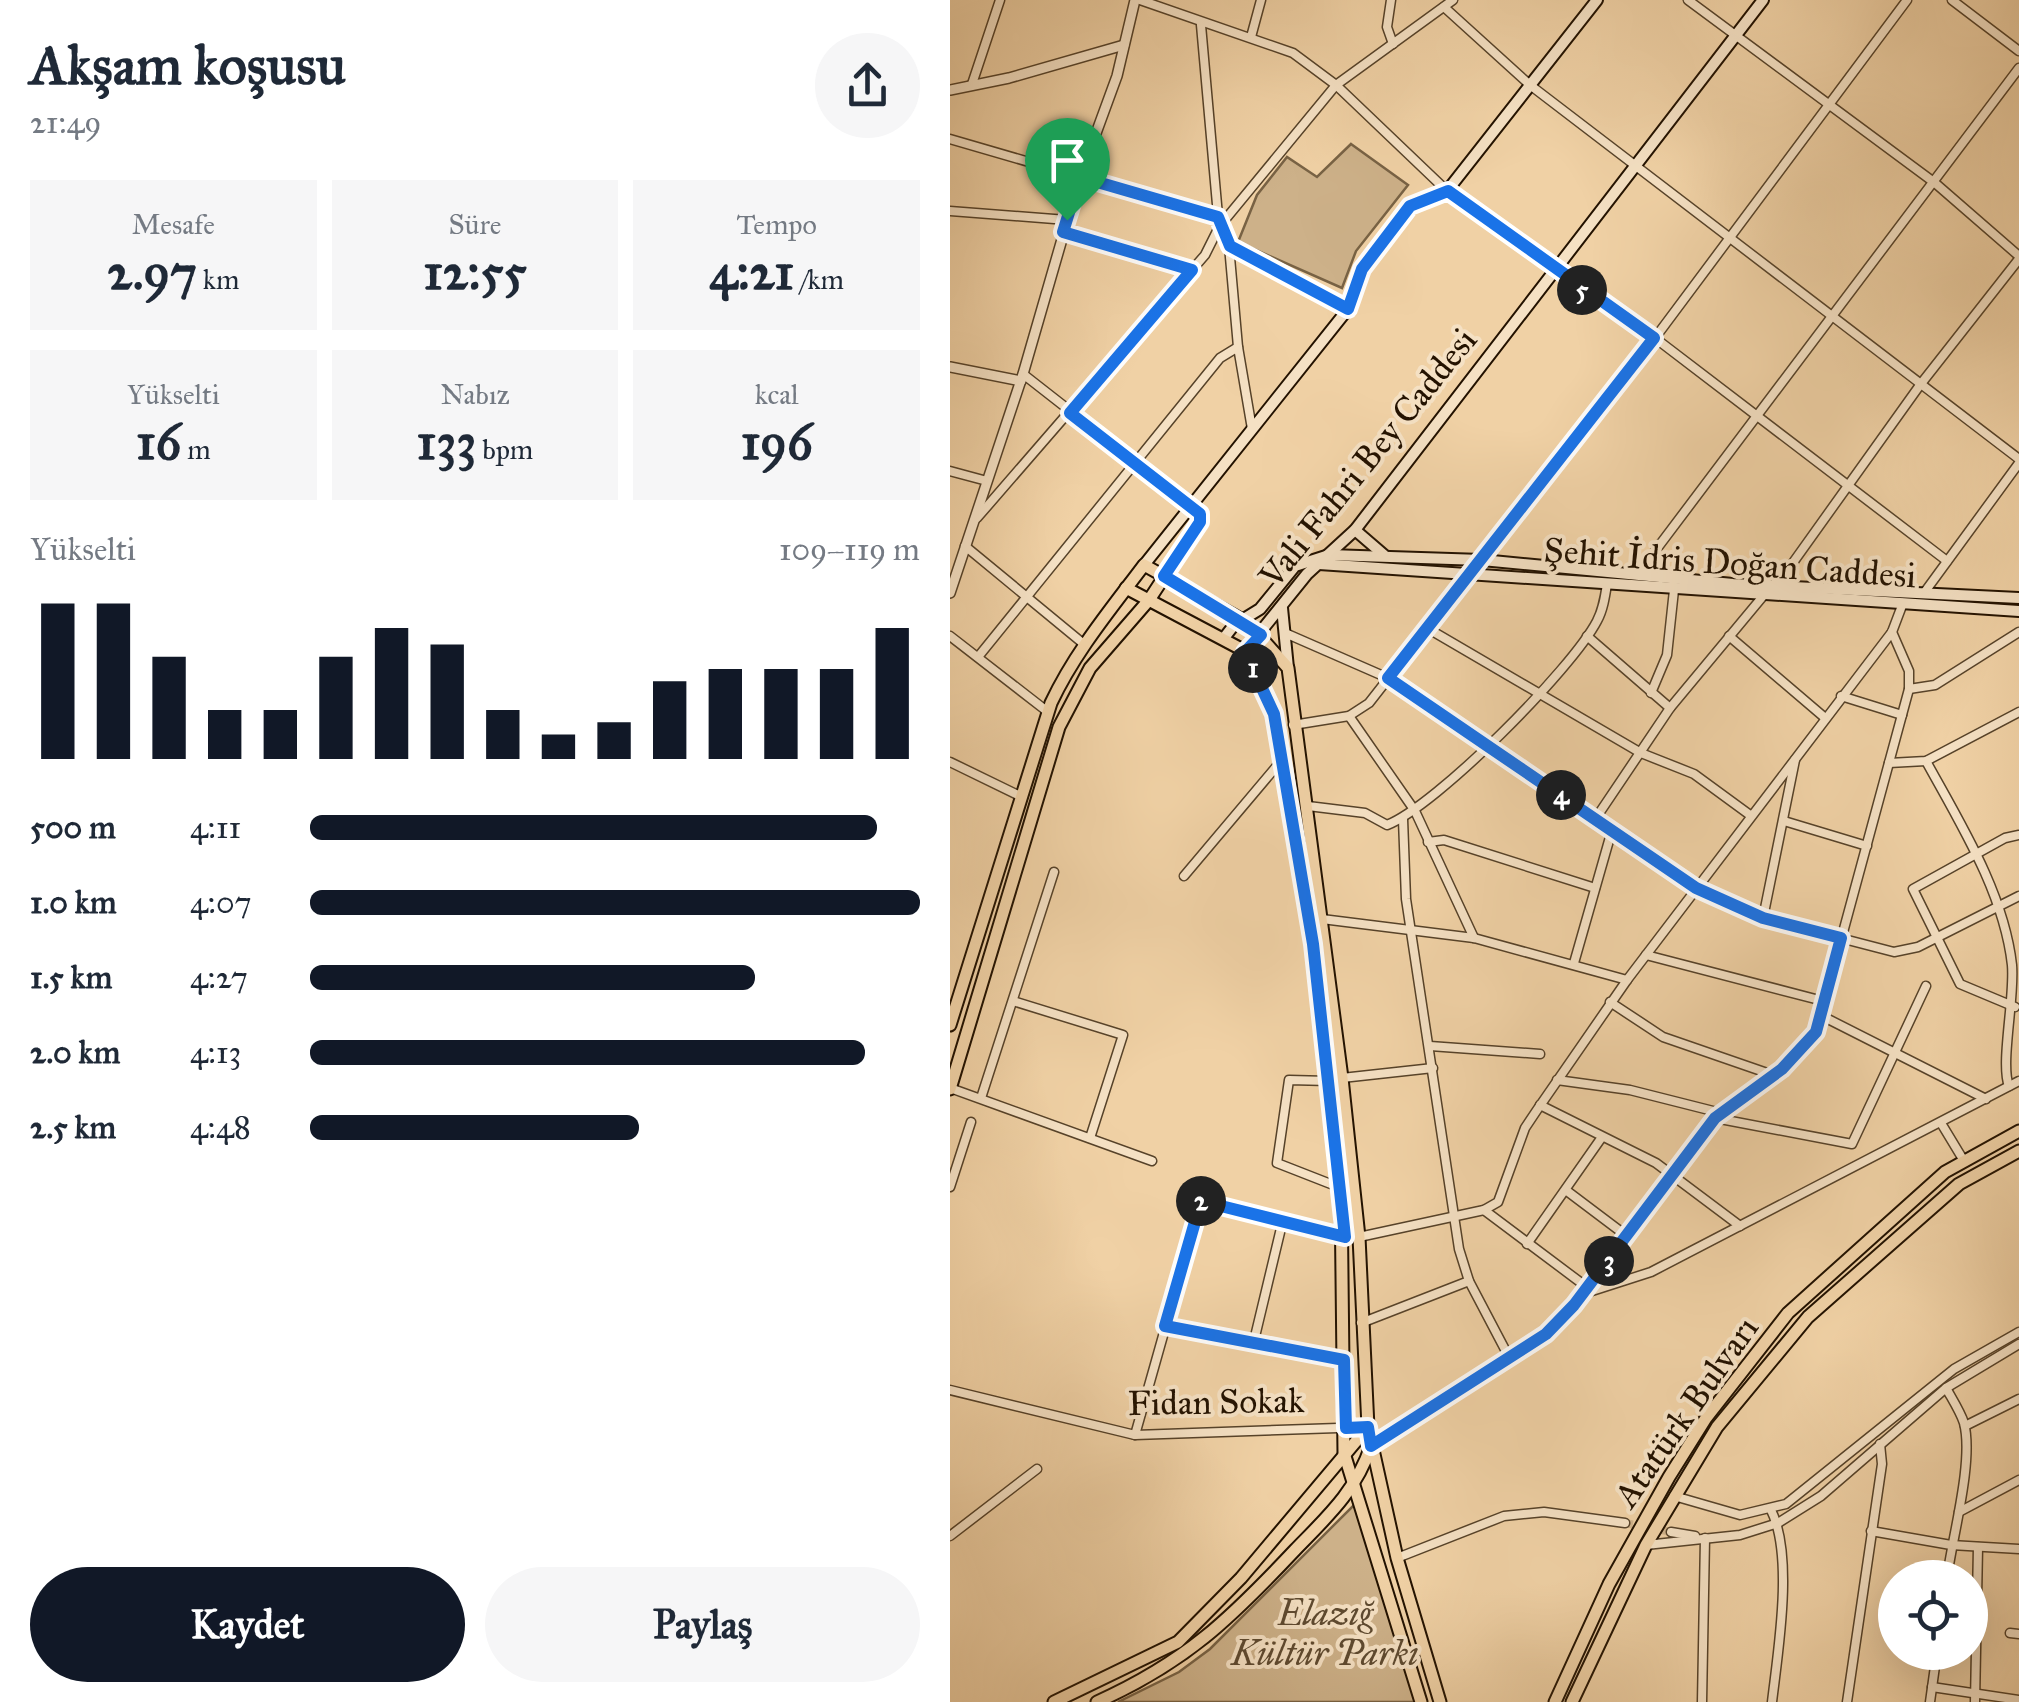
<!DOCTYPE html>
<html lang="tr">
<head>
<meta charset="utf-8">
<style>
  body { margin:0; font-family:"IM FELL Great Primer",serif; background:#f6f6f7; color:#1f2937; height:100vh; display:flex; flex-direction:column; font-size:38px; white-space:nowrap }
  * { box-sizing:border-box; margin:0 }
  p { font-size:32px; color:#747a83 }
  .icon { flex:none; width:55px; height:55px; fill:none; stroke:currentColor; stroke-width:2; stroke-linecap:round; stroke-linejoin:round }
  .map { position:relative; flex:1; overflow:hidden }
  .side { display:flex; flex-direction:column; background:#fff; width:950px }
  .side>* { flex:none }
  .fabs { position:absolute; left:928px; top:1560px; display:grid; gap:20px }
  .fabs a { display:grid; place-items:center; width:110px; height:110px; border-radius:50%; background:#fff; box-shadow:0 10px 40px #0002; font-size:50px }
  .pin { position:absolute; display:grid; place-items:center; width:85px; height:85px; color:#fff; margin:-102px -42px; border-radius:50% 50% 50% 0; rotate:-45deg; box-shadow:0 0 10px #0007 }
  .pin .icon { rotate:45deg }
  .km { position:absolute; width:50px; height:50px; margin:-25px; border-radius:50%; background:#222; color:#fff; font-size:28px; line-height:50px; text-align:center }
  .round { display:grid; place-items:center; flex:none; width:105px; height:105px; border-radius:52px; background:#f6f6f7 }
  .head { display:flex; align-items:center; justify-content:space-between; height:170px; padding:0 30px }
  h1 { font-size:55px; font-weight:800; line-height:75px }
  .figures { display:grid; grid-template-columns:repeat(3,1fr); gap:15px; height:170px; padding:10px 30px }
  .figures div { display:grid; align-content:center; border-radius:0px; background:#f6f6f7; text-align:center }
  .figures b { font-size:50px; font-weight:800 }
  .figures small { font-size:28px; font-weight:400 }
  .figures p { font-size:28px }
  .chart { height:280px; padding:20px 30px }
  .chart p { display:flex; justify-content:space-between }
  .chart svg { width:100%; height:180px; margin-top:10px; stroke:#111827; stroke-width:6 }
  .action { display:flex; gap:20px; margin-top:auto; padding:20px 30px }
  .action a { flex:1; height:115px; border-radius:60px; background:#111827; color:#fff; font-size:40px; font-weight:800; line-height:115px; text-align:center }
  .action a+a { background:#f6f6f7; color:#1f2937 }
  ul { padding:0 30px; list-style:none; font-size:32px }
  li { display:grid; grid-template-columns:160px 120px 1fr; align-items:center; height:75px }
  li i { height:25px; border-radius:12px; background:#111827 }
  main { display:flex; flex:1; min-height:0 }
  .map>svg:first-child { display:block }
  .green { fill:#cdb189; stroke:#786244; stroke-width:2.5 }
  .lines { fill:none; stroke-linecap:round; stroke-linejoin:round }
  .minor-tunnel { stroke:#d1b48c; stroke-width:8; stroke-dasharray:8 4; stroke-linecap:butt }
  .minor-casing { stroke:#564229; stroke-width:11 }
  .tertiary-casing { stroke:#564229; stroke-width:12 }
  .secondary-casing { stroke:#231200; stroke-width:14 }
  .primary-casing { stroke:#231200; stroke-width:15 }
  .minor { stroke:#f5e1c4; stroke-width:8 }
  .tertiary { stroke:#f5e1c4; stroke-width:9 }
  .secondary { stroke:#f5e1c4; stroke-width:10 }
  .primary { stroke:#f0d1a5; stroke-width:11 }
  .route-casing { stroke:#fff; stroke-width:20 }
  .route { stroke:#1a73e8; stroke-width:12 }
  .labels { text-anchor:middle; dominant-baseline:central; stroke-width:8; stroke-linejoin:round; paint-order:stroke }
  .street-label { font-size:35px; fill:#231200; stroke:#f5e1c4 }
  .park-label { font-size:35px; font-style:italic; fill:#5e4a30; stroke:#f5e1c4 }
</style>
</head>
<body>
<main>
<section class="side">
<div class="head"><div><h1>Akşam koşusu</h1><p>21:49</p></div><a class="round"><svg class="icon" aria-label="share" viewBox="0 0 24 24"><path d="M12 15V3M7 8l5-5 5 5M5 13v7h14v-7"/></svg></a></div>
<div class="figures">
<div><p>Mesafe</p><b>2.97<small> km</small></b></div>
<div><p>Süre</p><b>12:55</b></div>
<div><p>Tempo</p><b>4:21<small> /km</small></b></div>
</div>
<div class="figures">
<div><p>Yükselti</p><b>16<small> m</small></b></div>
<div><p>Nabız</p><b>133<small> bpm</small></b></div>
<div><p>kcal</p><b>196</b></div>
</div>
<div class="chart"><p><span>Yükselti</span>109–119 m</p>
<svg viewBox="0 0 160 44" preserveAspectRatio="none"><path d="M5 44V6M15 44V6M25 44V19M35 44V32M45 44V32M55 44V19M65 44V12M75 44V16M85 44V32M95 44V38M105 44V35M115 44V25M125 44V22M135 44V22M145 44V22M155 44V12"/></svg>
</div>
<ul>
<li><b>500 m</b>4:11<i style="width:93%"></i></li>
<li><b>1.0 km</b>4:07<i style="width:100%"></i></li>
<li><b>1.5 km</b>4:27<i style="width:73%"></i></li>
<li><b>2.0 km</b>4:13<i style="width:91%"></i></li>
<li><b>2.5 km</b>4:48<i style="width:54%"></i></li>
</ul>
<div class="action"><a>Kaydet</a><a>Paylaş</a></div>
</section>
<div class="map">
<svg width="1069" height="1702" viewBox="0 0 1069 1702">
  <rect width="100%" height="100%" fill="#f0d1a5"/>
  <filter id="stains"><feTurbulence type="fractalNoise" baseFrequency=".002" numOctaves="4"/><feColorMatrix values="0 0 0 0 .2 0 0 0 0 .09 0 0 0 0 .02 0 0 0 .5 -.17"/></filter>
  <radialGradient id="worn" r=".72"><stop offset=".6" stop-color="#630" stop-opacity="0"/><stop offset="1" stop-color="#630" stop-opacity=".3"/></radialGradient>
  <g class="green">
    <polygon points="401,144 458,185 406,251 392,288 288,242 307,195 337,157 367,177"/>
    <polygon points="404,1505 449,1633 468,1702 168,1702 229,1672 260,1649"/>
  </g>
  <g class="lines">
    <polyline class="minor-tunnel" points="675,1523 721,1532"/>
    <defs>
      <g id="minor">
        <polyline points="190,0 343,53 386,85 497,191 705,338 997,561"/>
        <polyline points="441,0 437,27 443,44"/>
        <polyline points="738,0 985,183 1069,256"/>
        <polyline points="1002,0 1069,51"/>
        <polyline points="494,7 580,85 1069,459"/>
        <polyline points="251,25 269,227 279,246 288,347 302,429"/>
        <polyline points="301,37 311,0"/>
        <polyline points="22,84 50,0"/>
        <polyline points="0,139 268,217"/>
        <polyline points="0,211 117,220"/>
        <polyline points="113,233 242,270"/>
        <polyline points="279,246 398,309"/>
        <polyline points="73,374 243,507"/>
        <polyline points="0,471 37,481"/>
        <polyline points="27,518 255,255 269,227 386,85 503,0"/>
        <polyline points="15,546 135,645"/>
        <polyline points="687,575 1069,68"/>
        <polyline points="827,585 970,385 1069,259"/>
        <polyline points="974,593 1069,463"/>
        <polyline points="477,628 691,753 744,774 800,815"/>
        <polyline points="335,633 438,678 746,888 813,918 944,952 968,947 1069,896"/>
        <polyline points="0,636 98,712"/>
        <polyline points="637,636 720,708"/>
        <polyline points="779,636 874,717"/>
        <polyline points="28,657 270,358 288,347"/>
        <polyline points="959,689 985,685 1069,632"/>
        <polyline points="701,693 717,655 724,590"/>
        <polyline points="891,696 952,715"/>
        <polyline points="399,716 465,811 524,938"/>
        <polyline points="343,725 399,716 419,703 705,338 957,0"/>
        <path d="M976,761C1010,823 1054,893 1062,965C1065,998 1050,1064 1059,1086"/>
        <polyline points="0,762 70,796"/>
        <polyline points="939,763 976,761 1069,712"/>
        <path d="M358,806L415,813L437,825C486,806 622,669 647,621C653,610 655,597 657,584"/>
        <polyline points="646,818 720,708 814,595"/>
        <polyline points="453,819 456,899 509,1249 519,1281 560,1359"/>
        <polyline points="834,821 917,846"/>
        <polyline points="478,842 494,840 645,888"/>
        <polyline points="234,876 331,761"/>
        <polyline points="813,918 845,760"/>
        <polyline points="372,919 524,938 677,980"/>
        <polyline points="696,955 877,1002"/>
        <polyline points="624,963 662,830"/>
        <polyline points="63,1001 173,1035 140,1138"/>
        <polyline points="660,1002 713,1037 823,1075"/>
        <polyline points="1065,1007 1010,984 963,889 1055,838 1069,835"/>
        <polyline points="872,1016 1036,1099"/>
        <polyline points="480,1046 590,1054"/>
        <polyline points="392,1078 483,1068"/>
        <polyline points="607,1080 680,1090 771,1113"/>
        <polyline points="379,1081 339,1080 327,1163 391,1188"/>
        <polyline points="0,1088 202,1161"/>
        <polyline points="31,1098 104,872"/>
        <polyline points="590,1105 706,1163 790,1226"/>
        <polyline points="765,1118 902,1144 976,986"/>
        <polyline points="991,1123 1014,1161"/>
        <polyline points="0,1187 21,1122"/>
        <polyline points="617,1191 678,1237"/>
        <polyline points="534,1210 642,1291 701,1272 1069,1081"/>
        <polyline points="409,1237 534,1210 548,1202 575,1128 587,1110 677,980 942,632 953,603"/>
        <polyline points="577,1244 652,1137"/>
        <polyline points="411,1323 519,1281"/>
        <polyline points="215,1326 394,1360"/>
        <polyline points="303,1345 332,1224"/>
        <path d="M996,1388C1002,1399 1010,1411 1014,1423C1024,1461 1002,1538 997,1578"/>
        <polyline points="0,1390 185,1435 418,1427"/>
        <polyline points="1015,1426 1069,1399"/>
        <polyline points="185,1435 251,1201 394,1237"/>
        <polyline points="421,1446 596,1334 678,1237 765,1118 832,1069 866,1032 959,689 959,671 942,632"/>
        <polyline points="724,1496 790,1515 836,1504 1004,1369 1069,1332"/>
        <path d="M821,1510C844,1556 828,1651 822,1702"/>
        <polyline points="1009,1512 1069,1480"/>
        <polyline points="921,1531 1001,1545 1069,1549"/>
        <polyline points="721,1532 745,1536"/>
        <polyline points="0,1536 87,1469"/>
        <polyline points="696,1545 790,1535 828,1523 871,1496 996,1388 1069,1344"/>
        <polyline points="447,1558 554,1516 594,1512 675,1523"/>
        <polyline points="1060,1633 1069,1634"/>
        <polyline points="982,1687 1069,1700"/>
        <polyline points="752,1702 755,1538"/>
        <polyline points="897,1702 932,1464 930,1444"/>
        <polyline points="980,1702 987,1652"/>
        <polyline points="1025,1702 1028,1547"/>
      </g>
      <g id="tertiary">
        <polyline points="0,90 59,78 174,45"/>
        <polyline points="0,367 71,381"/>
        <polyline points="0,593 73,374 130,177 167,76 185,0"/>
      </g>
      <g id="secondary">
        <polyline points="405,530 434,555"/>
        <polyline points="369,564 1069,611"/>
        <polyline points="194,565 398,309 412,269 460,206 497,191 647,0"/>
        <polyline points="332,608 338,668"/>
        <polyline points="274,638 284,625 310,609 345,566 379,555 532,560 783,584 1069,598"/>
        <polyline points="295,651 357,574 405,530 813,0"/>
      </g>
      <g id="primary">
        <polyline points="176,588 295,651 325,714 363,944 391,1188 394,1453 471,1702"/>
        <path d="M0,1025L101,703C125,652 161,609 194,565L298,623L338,668L392,1078L409,1237L418,1427L447,1558L490,1702"/>
        <polyline points="0,1089 109,727 140,668 199,600 250,522 250,514 243,507"/>
        <polyline points="104,1702 228,1642 291,1578 418,1427"/>
        <path d="M147,1702C236,1662 280,1619 345,1550C377,1517 406,1491 421,1446"/>
        <polyline points="605,1702 659,1584 719,1477 756,1418 838,1313 995,1172 1069,1131"/>
        <polyline points="622,1702 696,1545 767,1427 858,1317 1009,1184 1069,1151"/>
      </g>
    </defs>
    <use href="#minor" class="minor-casing"/>
    <use href="#tertiary" class="tertiary-casing"/>
    <use href="#secondary" class="secondary-casing"/>
    <use href="#primary" class="primary-casing"/>
    <use href="#minor" class="minor"/>
    <use href="#tertiary" class="tertiary"/>
    <use href="#secondary" class="secondary"/>
    <use href="#primary" class="primary"/>
  </g>
  <g class="lines">
    <defs>
      <polygon id="route" points="130,177 268,217 280,246 398,309 412,269 460,206 498,191 704,338 438,678 746,888 813,918 891,938 866,1032 832,1069 765,1118 624,1305 596,1334 421,1446 418,1427 396,1428 394,1360 215,1326 251,1201 395,1237 363,944 324,714 295,652 311,635 214,576 250,522 250,514 120,413 242,270 113,232"/>
    </defs>
    <use href="#route" class="route-casing"/>
    <use href="#route" class="route"/>
  </g>
  <g class="labels">
    <g class="street-label">
      <text transform="translate(418 458) rotate(-51)">Vali Fahri Bey Caddesi</text>
      <text transform="translate(780 563) rotate(4)">Şehit İdris Doğan Caddesi</text>
      <text transform="translate(266 1402) rotate(-1)">Fidan Sokak</text>
      <text transform="translate(736 1412) rotate(-55)">Atatürk Bulvarı</text>
    </g>
    <g class="park-label">
      <text x="375" y="1613">Elazığ<tspan x="375" dy="40">Kültür Parkı</tspan></text>
    </g>
  </g>
  <rect width="100%" height="100%" filter="url(#stains)"/>
  <rect width="100%" height="100%" fill="url(#worn)"/>
</svg>
<div class="fabs">
<a><svg class="icon" aria-label="locate" viewBox="0 0 24 24"><circle cx="12" cy="12" r="6"/><path d="M12 2v4M12 18v4M2 12h4M18 12h4"/></svg></a>
</div>
<div class="pin" style="left:117px;top:220px;background:#1e9e55"><svg class="icon" aria-label="arrive" viewBox="0 0 24 24"><path d="M6 21V4h12l-3 4 3 4H6"/></svg></div>
<b class="km" style="left:303px;top:668px">1</b>
<b class="km" style="left:251px;top:1201px">2</b>
<b class="km" style="left:659px;top:1261px">3</b>
<b class="km" style="left:611px;top:795px">4</b>
<b class="km" style="left:632px;top:290px">5</b>
</div>
</main>
</body>
</html>
